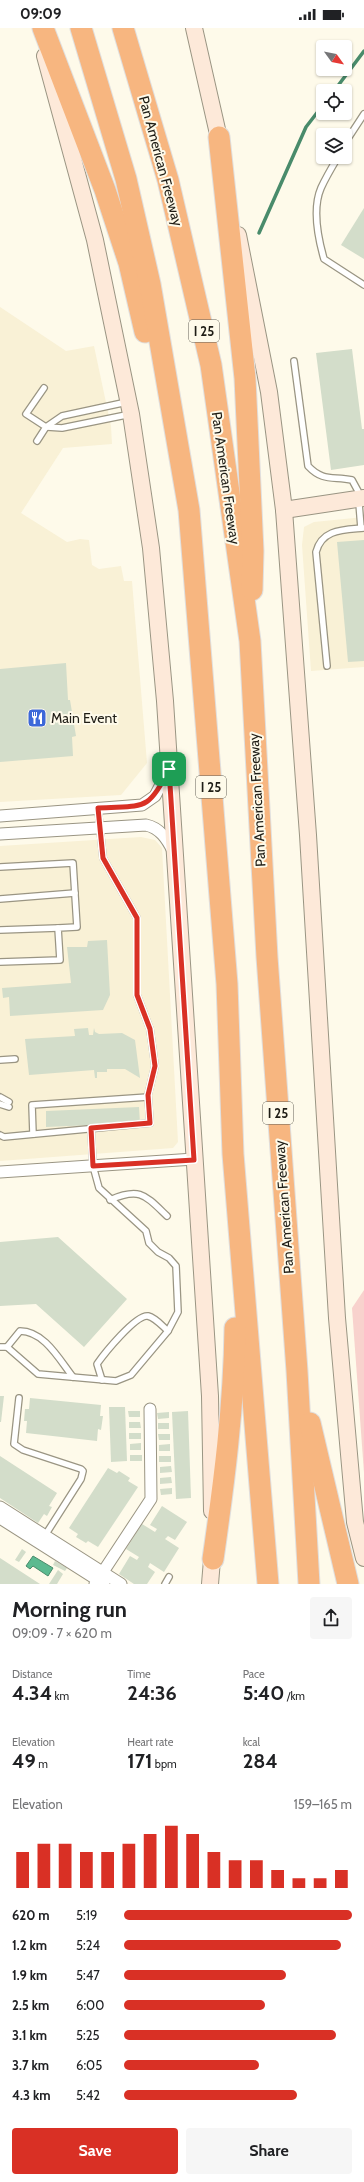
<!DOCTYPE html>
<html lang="en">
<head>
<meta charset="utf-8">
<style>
  body { margin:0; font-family:Cabin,sans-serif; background:#f6f6f6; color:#202124; height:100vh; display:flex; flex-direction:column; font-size:15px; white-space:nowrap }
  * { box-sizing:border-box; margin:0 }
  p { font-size:13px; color:#757577 }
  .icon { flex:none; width:22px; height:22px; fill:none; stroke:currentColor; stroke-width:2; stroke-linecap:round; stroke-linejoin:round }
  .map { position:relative; height:1556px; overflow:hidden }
  .sheet { display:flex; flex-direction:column; background:#fff; flex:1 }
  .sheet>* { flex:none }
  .needle { width:26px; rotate:123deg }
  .controls { position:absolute; left:316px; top:12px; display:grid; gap:8px }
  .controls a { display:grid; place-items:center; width:36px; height:36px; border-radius:4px; background:#fff; box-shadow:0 1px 3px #0004; font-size:20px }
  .pin { position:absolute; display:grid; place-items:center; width:34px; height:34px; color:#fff; margin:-17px; border-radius:8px; box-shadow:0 2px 6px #0006 }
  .round { display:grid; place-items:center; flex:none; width:42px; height:42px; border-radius:4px; background:#f6f6f6 }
  .overview { display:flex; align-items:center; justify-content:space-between; height:68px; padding:0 12px }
  h1 { font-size:22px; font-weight:700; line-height:30px }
  .metrics { display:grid; grid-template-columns:repeat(3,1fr); gap:6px; height:68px; padding:4px 12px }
  .metrics div { display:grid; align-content:center }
  .metrics b { font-size:20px; font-weight:700 }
  .metrics small { font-size:11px; font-weight:400 }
  .metrics p { font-size:11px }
  .chart { height:112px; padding:8px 12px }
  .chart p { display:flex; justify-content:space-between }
  .chart svg { width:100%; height:72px; margin-top:4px; stroke:#d93025; stroke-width:6 }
  .action { display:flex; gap:8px; margin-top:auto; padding:8px 12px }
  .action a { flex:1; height:46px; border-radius:4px; background:#d93025; color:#fff; font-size:16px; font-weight:700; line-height:46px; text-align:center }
  .action a+a { background:#f6f6f6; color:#202124 }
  ul { padding:0 12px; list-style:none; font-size:13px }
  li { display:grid; grid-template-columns:64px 48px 1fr; align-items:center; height:30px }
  li i { height:10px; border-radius:5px; background:#d93025 }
  .status { display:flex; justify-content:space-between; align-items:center; height:28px; padding:0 20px; background:#fff; direction:ltr }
  .status svg { height:11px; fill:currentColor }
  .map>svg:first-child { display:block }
  .built { fill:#f9f1d6 }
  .green { fill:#f8d2cd }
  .water { fill:#5bba90; stroke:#498b6b }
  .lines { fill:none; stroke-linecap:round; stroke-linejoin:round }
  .stream { stroke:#498b6b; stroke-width:3.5 }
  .building { fill:#d3ddca }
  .lane-casing { stroke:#9a9583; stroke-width:8 }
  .street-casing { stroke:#9a9583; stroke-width:13 }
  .secondary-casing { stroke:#9a9583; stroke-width:18 }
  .highway-casing { stroke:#e0dfde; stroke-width:23 }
  .lane { stroke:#fff; stroke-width:5.5 }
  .street { stroke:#fff; stroke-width:11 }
  .secondary { stroke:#fde9d9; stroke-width:16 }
  .highway { stroke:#f7b680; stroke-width:21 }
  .route-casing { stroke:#fff; stroke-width:8 }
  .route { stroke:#d93025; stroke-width:5 }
  .labels { text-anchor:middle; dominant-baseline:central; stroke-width:4; stroke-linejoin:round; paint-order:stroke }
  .shield { fill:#fefaea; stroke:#625f56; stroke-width:1 }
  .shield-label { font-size:13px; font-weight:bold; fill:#1f1d16 }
  .street-label { font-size:14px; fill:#1f1d16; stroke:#fefaea }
  .poi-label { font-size:14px; fill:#1f1d16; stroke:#fefaea; text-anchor:start }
</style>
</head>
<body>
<div class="status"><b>09:09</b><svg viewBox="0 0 49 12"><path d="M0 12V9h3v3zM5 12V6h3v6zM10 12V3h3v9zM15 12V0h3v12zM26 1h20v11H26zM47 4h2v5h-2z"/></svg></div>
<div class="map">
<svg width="364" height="1556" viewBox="0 0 364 1556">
  <rect width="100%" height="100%" fill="#fefaea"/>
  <g class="built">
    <polygon points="0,279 66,323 94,318 111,398 112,416 63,420 21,485 67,514 80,511 89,512 92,537 99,541 121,538 124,553 132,553 147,735 121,767 0,774"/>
    <polygon points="364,489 364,639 311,643 302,517 304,499 314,494"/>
    <polygon points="141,809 155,812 162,820 178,1114 173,1120 0,1133 0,818"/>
  </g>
  <polygon class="green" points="364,1262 364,1445 352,1280"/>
  <polygon class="water" points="33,1528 53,1540 48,1548 33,1538 30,1541 26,1538"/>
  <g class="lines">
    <g class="stream">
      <polyline points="334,63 364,23"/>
      <polyline points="259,205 306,99 323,77"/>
    </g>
  </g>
  <g class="building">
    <polygon points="364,180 364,231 341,217"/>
    <polygon points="352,321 362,401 364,401 364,437 331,442 316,325"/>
    <polygon points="364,512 364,633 348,634 337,514"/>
    <polygon points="66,635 68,672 70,672 76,708 72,709 73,728 0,734 0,641"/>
    <polygon points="107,912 110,967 103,982 10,988 9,969 3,970 2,960 71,955 67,919 87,919 88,913"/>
    <polygon points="88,1000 89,1007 93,1007 94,1000 95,1004 99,1006 122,1005 135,1012 140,1050 125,1041 107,1041 107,1044 97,1044 97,1050 95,1050 94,1042 29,1047 25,1011 75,1008 74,1001"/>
    <polygon points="139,1079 140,1095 46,1099 46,1083"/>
    <polygon points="58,1209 127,1271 84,1319 36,1276 0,1278 0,1214"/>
    <polygon points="0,1368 4,1368 1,1394 0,1394"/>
    <polygon points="30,1370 101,1377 100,1388 103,1388 101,1402 98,1401 97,1413 26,1405 27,1393 24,1393 25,1381 29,1381"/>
    <polygon points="109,1379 125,1379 127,1433 111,1434"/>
    <polygon points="128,1383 140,1383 140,1389 129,1389"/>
    <polygon points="188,1383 191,1470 176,1471 172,1384"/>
    <polygon points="169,1384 169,1390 158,1391 157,1385"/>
    <polygon points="129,1394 140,1394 141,1400 129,1400"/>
    <rect x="158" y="1395" width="11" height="6"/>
    <rect x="129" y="1405" width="12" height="6"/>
    <polygon points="158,1406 170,1406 170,1412 159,1412"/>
    <polygon points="141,1415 141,1422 130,1422 130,1416"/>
    <polygon points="170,1416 170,1423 159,1423 159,1417"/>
    <rect x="130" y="1427" width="12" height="6"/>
    <polygon points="0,1428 57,1465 49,1478 52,1479 47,1488 44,1486 38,1495 0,1470"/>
    <rect x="159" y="1428" width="12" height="6"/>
    <polygon points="171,1438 172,1444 160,1445 160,1439"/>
    <polygon points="108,1440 117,1445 119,1443 130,1450 128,1453 138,1459 98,1519 88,1513 86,1515 76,1509 78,1506 69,1500"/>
    <polygon points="171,1449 172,1455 160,1456 160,1450"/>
    <polygon points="172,1460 172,1466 161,1467 160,1461"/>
    <polygon points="162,1478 187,1494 175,1512 168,1508 165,1511 179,1520 164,1544 150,1535 148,1539 155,1544 147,1556 134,1556 119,1546 130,1528 137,1532 139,1529 126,1521 142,1496 155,1504 157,1501 150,1497"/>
    <polygon points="22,1521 26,1524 19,1534 15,1532"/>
    <polygon points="0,1530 40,1556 0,1556"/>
    <polygon points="55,1533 67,1540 65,1543 53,1537"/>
    <polygon points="58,1542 63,1546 57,1556 49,1556"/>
  </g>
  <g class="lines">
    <defs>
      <g id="lane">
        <polyline points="345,115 364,86"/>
        <path d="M338,129C332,139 326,149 321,160C312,181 318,210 324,231L364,257"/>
        <path d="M294,333L308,438C323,454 333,448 352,452L358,463L361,500"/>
        <polyline points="46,399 62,388 127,374"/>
        <polyline points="47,399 62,400 131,386"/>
        <polyline points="37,413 46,399 26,386 44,360"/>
        <path d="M327,638L316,524C322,501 343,502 364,500"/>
        <polyline points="0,839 73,835 77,899 58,900 60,932 0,934"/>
        <polyline points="0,871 75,865"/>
        <polyline points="0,902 58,900"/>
        <polyline points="0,1032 15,1031"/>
        <polyline points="0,1069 9,1074"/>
        <polyline points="0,1076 9,1079"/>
        <polyline points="33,1106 32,1077 148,1069"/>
        <polyline points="0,1107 4,1109 150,1095 148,1067 155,1038 150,1001 137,967 137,890 103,830 98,780"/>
        <path d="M110,1172C140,1159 145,1167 167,1188"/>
        <polyline points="0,1319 7,1319 38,1346 116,1353 131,1347 168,1303 178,1284 176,1238 169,1230 158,1224 149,1215 146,1203 99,1160 93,1138 91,1100"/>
        <path d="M7,1319L20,1303C44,1303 59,1331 73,1349"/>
        <path d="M102,1352L97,1336C104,1326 136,1286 148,1288C156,1290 162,1298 168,1303"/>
        <polyline points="19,1370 14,1416 23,1422 81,1441 83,1443 81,1451 44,1509"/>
        <polyline points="165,1556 169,1549"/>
      </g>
      <g id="street">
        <polyline points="0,788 142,777 155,768 169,741"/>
        <path d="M0,806L146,797C160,800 167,811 173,823"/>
        <polyline points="0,1144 194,1131"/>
        <polyline points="0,1479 121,1556"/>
        <polyline points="0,1490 104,1556"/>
        <polyline points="95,1556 151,1471 150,1381"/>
      </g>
      <g id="secondary">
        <polyline points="194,0 221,119"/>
        <polyline points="45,28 95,212 131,386 151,520 165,673 210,1368 212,1483"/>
        <polyline points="238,207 269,364 284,482 308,807 337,1290 355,1494 364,1530"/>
        <polyline points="284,482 364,470"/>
        <polyline points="210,1556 213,1520"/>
      </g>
      <g id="highway">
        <polyline points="43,0 105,162 129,235 145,304"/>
        <polyline points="81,0 126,151 150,256 189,482 227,956 233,1126 268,1556"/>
        <polyline points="123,0 168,152 211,337 250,613 267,929 297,1343 309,1556"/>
        <polyline points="219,109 245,350 253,523 252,562"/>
        <polyline points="310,1395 348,1556"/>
        <path d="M213,1531C224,1455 234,1378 235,1300"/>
      </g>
    </defs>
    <use href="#lane" class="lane-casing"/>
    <use href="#street" class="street-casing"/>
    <use href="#secondary" class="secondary-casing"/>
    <use href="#highway" class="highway-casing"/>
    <use href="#lane" class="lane"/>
    <use href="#street" class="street"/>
    <use href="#secondary" class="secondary"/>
    <use href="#highway" class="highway"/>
  </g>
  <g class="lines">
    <defs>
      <path id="route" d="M169,741L194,1132L93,1138L91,1100L150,1095L148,1067L155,1038L150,1001L137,967V890L103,830L98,780C143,777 148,785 169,741Z"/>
    </defs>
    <use href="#route" class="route-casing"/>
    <use href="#route" class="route"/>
  </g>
  <defs>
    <symbol id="restaurant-square" viewBox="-11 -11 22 22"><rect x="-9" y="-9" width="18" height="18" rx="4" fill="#3c68d9" stroke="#fefaea"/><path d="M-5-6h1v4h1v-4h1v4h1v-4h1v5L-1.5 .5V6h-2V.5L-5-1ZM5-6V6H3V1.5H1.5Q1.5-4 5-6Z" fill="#fff"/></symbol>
  </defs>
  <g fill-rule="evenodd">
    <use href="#restaurant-square" x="26" y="679" width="22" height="22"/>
  </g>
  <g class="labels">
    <g class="shield">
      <rect x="189" y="292" width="30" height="22" rx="3"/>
      <rect x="196" y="748" width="30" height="22" rx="3"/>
      <rect x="263" y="1074" width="30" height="22" rx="3"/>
    </g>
    <g class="shield-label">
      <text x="204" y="303">I 25</text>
      <text x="211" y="759">I 25</text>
      <text x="278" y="1085">I 25</text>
    </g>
    <g class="street-label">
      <text transform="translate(161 133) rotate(75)">Pan American Freeway</text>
      <text transform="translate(226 450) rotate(82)">Pan American Freeway</text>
      <text transform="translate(257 772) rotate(-93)">Pan American Freeway</text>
      <text transform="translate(284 1179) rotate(-94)">Pan American Freeway</text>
    </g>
    <g class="poi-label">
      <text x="51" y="690">Main Event</text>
    </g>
  </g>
</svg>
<div class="controls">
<a><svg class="needle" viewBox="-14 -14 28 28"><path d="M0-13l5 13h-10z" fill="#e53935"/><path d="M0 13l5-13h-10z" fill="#757577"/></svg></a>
<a><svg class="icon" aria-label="locate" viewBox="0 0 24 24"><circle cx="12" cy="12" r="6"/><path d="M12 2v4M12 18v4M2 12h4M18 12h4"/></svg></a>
<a><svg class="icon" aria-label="layers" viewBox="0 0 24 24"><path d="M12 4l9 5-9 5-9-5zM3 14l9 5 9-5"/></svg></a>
</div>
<div class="pin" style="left:169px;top:741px;background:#1e9e55"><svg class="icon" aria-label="arrive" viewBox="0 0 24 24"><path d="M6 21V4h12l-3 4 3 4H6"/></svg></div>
</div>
<section class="sheet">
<div class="overview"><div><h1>Morning run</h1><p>09:09 · 7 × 620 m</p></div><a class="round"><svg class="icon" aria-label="share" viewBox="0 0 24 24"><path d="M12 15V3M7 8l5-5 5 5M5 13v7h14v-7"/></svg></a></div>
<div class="metrics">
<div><p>Distance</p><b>4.34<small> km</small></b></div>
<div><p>Time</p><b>24:36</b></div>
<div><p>Pace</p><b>5:40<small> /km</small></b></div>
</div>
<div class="metrics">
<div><p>Elevation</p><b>49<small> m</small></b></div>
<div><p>Heart rate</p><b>171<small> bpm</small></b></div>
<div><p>kcal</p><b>284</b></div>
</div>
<div class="chart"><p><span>Elevation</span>159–165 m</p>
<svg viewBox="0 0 160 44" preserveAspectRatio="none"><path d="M5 44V22M15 44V17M25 44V17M35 44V22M45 44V22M55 44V17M65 44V11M75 44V6M85 44V11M95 44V22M105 44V27M115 44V27M125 44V33M135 44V38M145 44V38M155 44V33"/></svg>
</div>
<ul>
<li><b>620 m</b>5:19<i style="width:100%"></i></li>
<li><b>1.2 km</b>5:24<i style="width:95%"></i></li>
<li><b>1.9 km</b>5:47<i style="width:71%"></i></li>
<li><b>2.5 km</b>6:00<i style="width:62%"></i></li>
<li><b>3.1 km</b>5:25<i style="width:93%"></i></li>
<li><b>3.7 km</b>6:05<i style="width:59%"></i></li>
<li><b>4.3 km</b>5:42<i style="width:76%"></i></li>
</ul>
<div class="action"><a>Save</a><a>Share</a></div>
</section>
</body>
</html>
